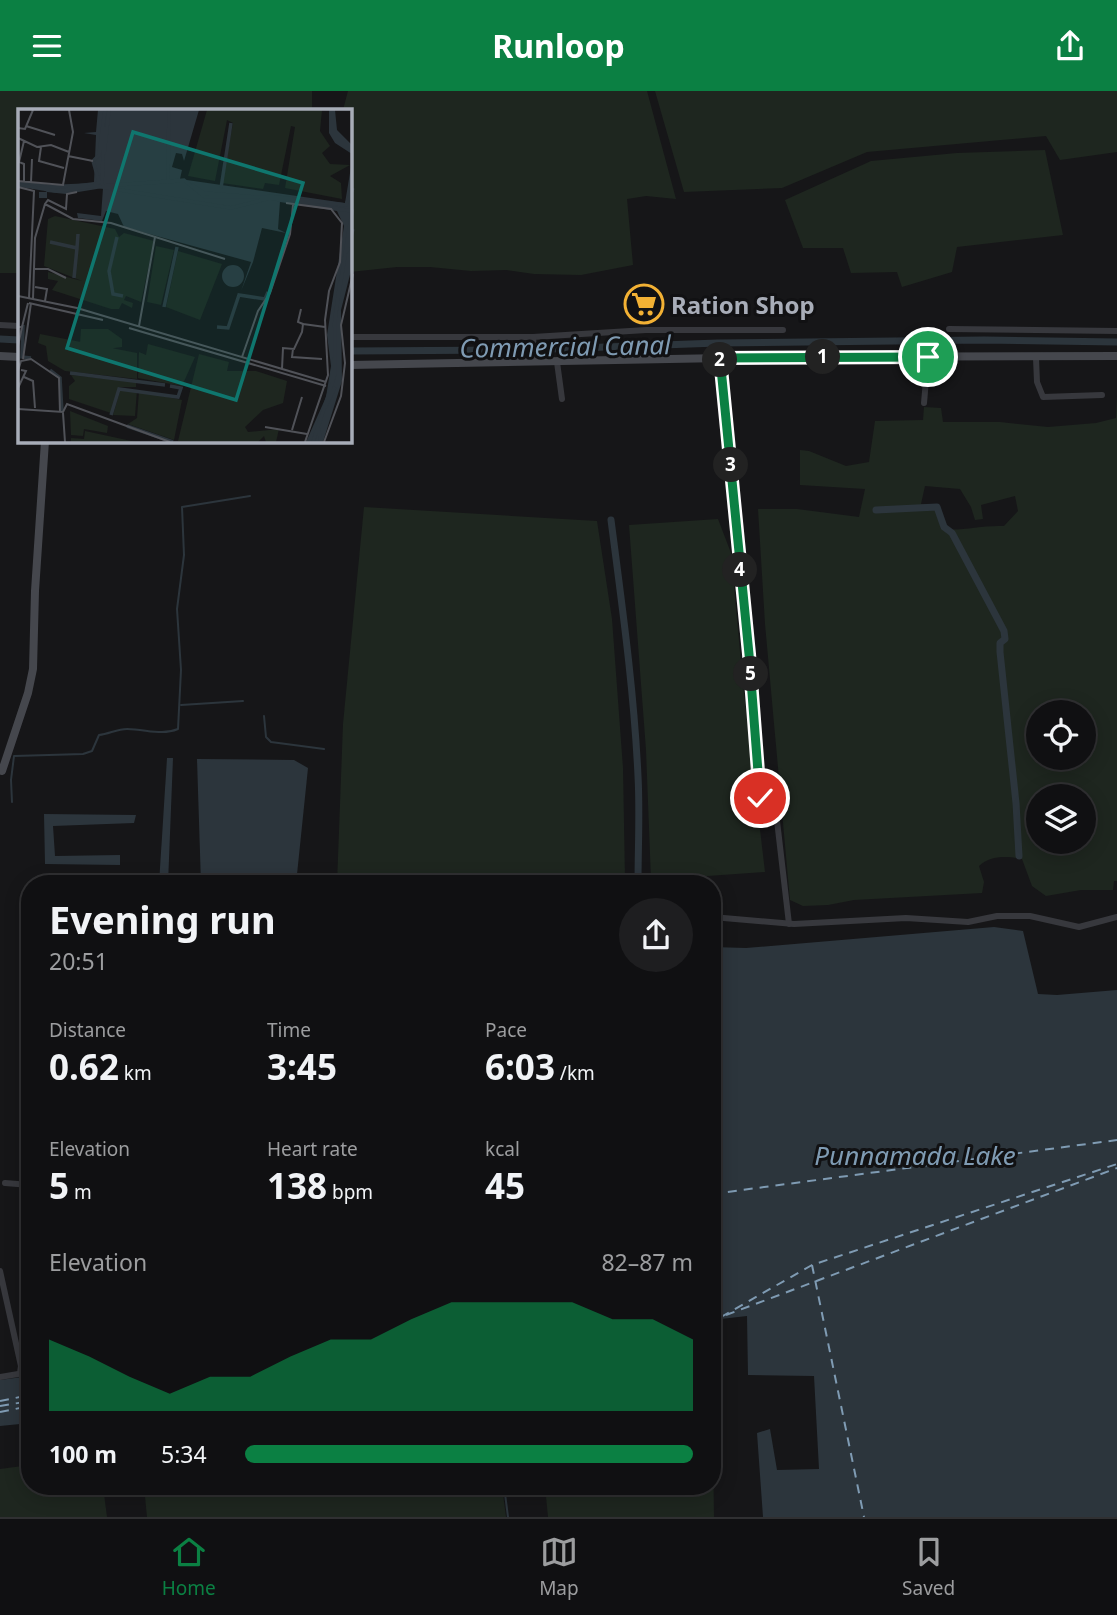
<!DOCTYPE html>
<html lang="en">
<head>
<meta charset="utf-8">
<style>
  body { margin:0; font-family:"Noto Sans",sans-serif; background:#1e1e20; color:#f1f3f6; height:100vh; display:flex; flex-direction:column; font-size:26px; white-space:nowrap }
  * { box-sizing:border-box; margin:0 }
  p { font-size:23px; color:#9c9d9f }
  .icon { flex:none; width:38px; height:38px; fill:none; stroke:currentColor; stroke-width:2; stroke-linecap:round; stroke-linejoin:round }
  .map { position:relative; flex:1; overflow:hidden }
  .details { position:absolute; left:21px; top:784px; width:700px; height:620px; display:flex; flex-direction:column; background:#101012; border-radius:28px; box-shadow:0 4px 18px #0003,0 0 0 2px #303032 }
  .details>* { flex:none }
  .buttons { position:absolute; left:1026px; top:609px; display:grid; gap:14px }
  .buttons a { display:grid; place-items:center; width:70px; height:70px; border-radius:50%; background:#101012; box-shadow:0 4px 18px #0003,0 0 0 2px #303032; font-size:35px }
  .pin { position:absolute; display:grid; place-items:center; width:60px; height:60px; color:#fff; margin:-30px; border:4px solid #fff; border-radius:50%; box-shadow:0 2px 7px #0007 }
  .km { position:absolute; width:35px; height:35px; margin:-18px; border-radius:50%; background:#222; color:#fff; font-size:19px; line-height:35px; text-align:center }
  .round { display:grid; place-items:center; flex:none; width:74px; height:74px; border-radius:37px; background:#1e1e20 }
  .overview { display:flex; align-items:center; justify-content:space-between; height:119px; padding:0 28px }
  h1 { font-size:38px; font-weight:700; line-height:52px }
  .stats { display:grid; grid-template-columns:repeat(3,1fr); gap:10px; height:119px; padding:7px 28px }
  .stats div { display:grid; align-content:center }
  .stats b { font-size:35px; font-weight:700 }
  .stats small { font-size:19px; font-weight:400 }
  .stats p { font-size:19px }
  .chart { height:196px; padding:14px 28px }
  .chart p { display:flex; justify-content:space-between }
  .chart svg { width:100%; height:126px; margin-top:7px; fill:#0b8043; opacity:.7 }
  ul { padding:0 28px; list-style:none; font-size:23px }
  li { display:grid; grid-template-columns:112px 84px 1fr; align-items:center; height:52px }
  li i { height:18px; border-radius:9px; background:#0b8043 }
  header { display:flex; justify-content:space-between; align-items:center; height:91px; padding:0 28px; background:#0b8043; color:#fff; font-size:32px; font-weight:700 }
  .dock { display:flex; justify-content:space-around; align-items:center; height:98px; border-top:2px solid #303032; background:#101012; font-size:19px; color:#9c9d9f }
  .dock a { display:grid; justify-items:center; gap:4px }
  .dock .on { color:#0b8043 }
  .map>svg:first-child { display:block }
  .green { fill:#1e261f; fill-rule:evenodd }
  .water { fill:#2c353c }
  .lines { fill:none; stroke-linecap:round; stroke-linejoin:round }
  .stream { stroke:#2c353c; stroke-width:2 }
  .canal { stroke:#2c353c; stroke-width:7 }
  .ferry { stroke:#7f9bb3; stroke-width:2; stroke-dasharray:9 7; stroke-linecap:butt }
  .street { stroke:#37383d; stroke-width:6 }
  .secondary { stroke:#45474d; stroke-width:8 }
  .route-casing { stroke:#fff; stroke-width:14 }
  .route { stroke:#0b8043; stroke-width:9 }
  .labels { text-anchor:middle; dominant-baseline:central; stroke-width:6; stroke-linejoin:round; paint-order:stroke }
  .poi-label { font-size:24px; font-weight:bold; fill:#a8adb8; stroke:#111113; text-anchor:start }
  .water-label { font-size:26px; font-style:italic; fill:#7f9bb3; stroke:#111113 }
  .inset-river { fill:none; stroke:#2c353c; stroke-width:3.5 }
  .inset-road { fill:none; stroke:#505258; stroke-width:2 }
  .view { fill:#0f766e; fill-opacity:0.15; stroke:#0f766e; stroke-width:3.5 }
  .inset-edge { fill:none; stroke:#a8adb8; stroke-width:3.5 }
</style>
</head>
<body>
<header><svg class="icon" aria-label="menu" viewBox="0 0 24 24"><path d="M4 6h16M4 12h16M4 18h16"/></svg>Runloop<svg class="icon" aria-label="share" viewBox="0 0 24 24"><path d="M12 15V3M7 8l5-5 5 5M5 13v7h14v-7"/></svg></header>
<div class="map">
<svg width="1117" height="1426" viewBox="0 0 1117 1426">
  <rect width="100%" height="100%" fill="#161618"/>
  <g class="green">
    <polygon points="0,0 312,0 312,19 19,19 19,182 0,182"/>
    <polygon points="348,0 647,0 676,108 646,105 627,108 633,174 581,184 534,183 506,179 471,180 430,176 397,176 350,181 350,19 343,19"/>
    <polygon points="655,0 1117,0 1117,61 1060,69 1046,45 867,61 782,97 684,101"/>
    <polygon points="1045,59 1063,144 957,156 952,181 902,196 897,181 851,182 843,157 803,157 785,109 871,70 957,62"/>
    <path d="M1117,305V790H1114L1113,799H1081L1046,805L1032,795L1022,768C1008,765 990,764 979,775L984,791L982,802L854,809L828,814L803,815L790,809L765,533L758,418H797L859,426L865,398L800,394V359L809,360L846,375L869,371L875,330L923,329L924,316L941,317L943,331H1000L1048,336L1096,332L1116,327ZM925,395L960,398L971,416L975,429L983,428L981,414L1015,405L1018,420L1004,435C982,434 964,440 941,438L937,413H921ZM1038,621H1083V667H1038ZM1038,705H1083V751H1038Z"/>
    <polygon points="364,416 597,430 612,528 623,677 625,789 337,793 343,633"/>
    <polygon points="718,428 731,462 743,594 765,781 651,789 646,659 629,434"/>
    <polygon points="712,1292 714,1426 548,1426 545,1395 712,1395"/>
    <polygon points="30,1374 30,1395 103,1395 107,1426 0,1426 0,1378"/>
    <polygon points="144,1395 502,1395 506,1426 147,1426"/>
  </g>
  <g class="water">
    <polygon points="167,667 173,667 168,793 159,793"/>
    <polygon points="197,668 294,669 308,677 296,793 201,793"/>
    <polygon points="44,723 136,724 134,732 53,735 55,765 120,764 120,774 45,773"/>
    <polygon points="994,836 1023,840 1038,903 1057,904 1117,899 1117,1426 763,1426 757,1342 770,1338 777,1379 819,1378 814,1285 748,1284 747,1225 712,1229 712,856 746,857"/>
    <polygon points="30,1285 30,1332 0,1335 0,1289"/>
  </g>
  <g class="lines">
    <g class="stream">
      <polyline points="181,614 243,610"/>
      <polyline points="264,625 266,646 271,651 324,658"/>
      <path d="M12,711L11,689L14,665L83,663L92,660L99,644C109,643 117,638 127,638C146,638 161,645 178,638L181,579L177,518L184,464L182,416L250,405"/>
      <polyline points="504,1395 508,1426"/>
    </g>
    <g class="canal">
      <polyline points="0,248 19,249"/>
      <polyline points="350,260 522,259 718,252 984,249 1117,251"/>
      <polyline points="876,419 937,416 944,436 952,442 1004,540 1005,548 1000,552 1000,561 1016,712 1019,765"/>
      <path d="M611,429C622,514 634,599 638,685C640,721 638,757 638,793"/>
    </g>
    <g class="ferry">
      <polyline points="712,1103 1117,1049"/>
      <polyline points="812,1174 864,1426"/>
      <polyline points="726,1224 1117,1077"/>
      <polyline points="721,1226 812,1174 1117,1073"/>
      <polyline points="0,1310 30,1304"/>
      <polyline points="0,1315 30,1310"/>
      <polyline points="0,1321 30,1315"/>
    </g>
    <g class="street">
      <polyline points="0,234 19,235"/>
      <polyline points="949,238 1117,240"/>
      <polyline points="350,246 533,246 646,239 783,239"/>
      <polyline points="533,246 535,270"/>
      <polyline points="720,267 749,563 760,707 763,713 774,716 776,721 789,833"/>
      <polyline points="1036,267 1037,291 1043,306 1102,304"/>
      <polyline points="557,271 562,308"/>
      <polyline points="924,312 928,266"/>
      <polyline points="712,826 794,833 906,827 968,831 997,825 1030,825 1079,836 1117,826"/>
      <polyline points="5,1092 30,1094"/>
      <polyline points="0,1180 21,1275 20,1282"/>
      <polyline points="718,1228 719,1233"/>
      <polyline points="0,1286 30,1281"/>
    </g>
    <g class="secondary">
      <polyline points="0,265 19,266"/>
      <polyline points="350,274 777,266 1117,265"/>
      <polyline points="2,680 28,602 33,578 35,500 45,350"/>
    </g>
  </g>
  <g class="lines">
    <defs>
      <polyline id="route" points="760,707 749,563 720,267 928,266"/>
    </defs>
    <use href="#route" class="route-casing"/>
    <use href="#route" class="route"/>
  </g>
  <defs>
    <symbol id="supermarket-ring" viewBox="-11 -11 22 22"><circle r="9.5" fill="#111113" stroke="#f2b134" stroke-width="1.5"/><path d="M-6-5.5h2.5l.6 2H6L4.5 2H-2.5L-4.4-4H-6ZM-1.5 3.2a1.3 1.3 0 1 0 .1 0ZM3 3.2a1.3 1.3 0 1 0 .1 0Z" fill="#f2b134"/></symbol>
  </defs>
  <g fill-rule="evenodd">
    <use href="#supermarket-ring" x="622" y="191" width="44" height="44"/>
  </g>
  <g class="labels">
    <g class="poi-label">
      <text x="671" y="213">Ration Shop</text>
    </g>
    <g class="water-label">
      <text transform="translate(565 255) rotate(-1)">Commercial Canal</text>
      <text x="915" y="1064">Punnamada Lake</text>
    </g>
  </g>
  <g transform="translate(18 18)">
    <rect width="334" height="334" fill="#161618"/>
    <path d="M189,1H304L302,22L312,37L304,44L312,55L332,56L312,67L323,74L324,90L267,79L277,18L273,17L261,76L247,74L245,80L204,74L215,14L209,11L197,72L170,67ZM37,107L97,120L101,128L106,124L136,132L123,193L108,187L106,191L115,194L114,199L104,194L101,200H93L34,181L40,172L30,170V163L64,172L26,157L30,110ZM138,137L156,141L143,196L129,193ZM160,142L204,155L182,211L148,198ZM63,220H90L104,230V238L89,240L62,234ZM22,225L119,244V270L47,262L30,252L28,237L20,234ZM130,235L177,248L164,277L120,269L121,243L128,246ZM181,245L211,253L209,262H238L269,272L265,294L245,301L227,318L230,323L261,320L258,333H248L246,327L240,333L160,332ZM53,266L118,273V278H101L93,304L51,290V277L57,272ZM119,281L117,307L95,306L102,282ZM121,282L164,291L156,331L110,315L119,309ZM52,302L90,317L89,324L66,320L65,327L53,326ZM67,322L118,333H53V329L66,330Z" fill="#1e261f"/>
    <path d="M80,1H181L166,52L164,45L158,44L154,58L164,61L162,70L327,94L334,52V158L323,201L324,272L305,333H288L308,288L313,257L309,226L326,117L319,102L262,93L260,120L268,124L244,119L235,153L223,182L233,153L106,118L100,105L88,102L84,112L60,109L59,104L83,107L85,79L48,85L29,83V89H21V83H29L24,80L0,76V72L44,77L76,73L78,26L66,24L78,23ZM311,1H317L319,21L334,36V45L317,34L311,24ZM204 167a11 11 0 1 1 22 0a11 11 0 1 1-22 0Z" fill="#2c353c"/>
    <path class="inset-river" d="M86,45L91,1M150,73L151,1M113,75L160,72M1,76L38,82L78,77L213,99L252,89L334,102L317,209V265L295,333M76,76L81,73L75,52L81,46L87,1M84,76L86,18M174,76L186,84L236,88M84,77L166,71L187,88H250M24,78L70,76M203,79L213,14M249,87L328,96L335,79M99,128L91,162L95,185L105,187M32,133L59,139L60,125M329,143L335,120M56,169L59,139M146,198L159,138M5,216L4,248L13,249M199,218L210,219L221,186L247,190L250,183M316,219L322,172M32,261L42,269L44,303M52,264L147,276M313,274L316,249M307,299L317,278M93,306L101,280L160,288L163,279L152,277M109,317L155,333M303,333L300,318L308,293"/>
    <path class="inset-road" d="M8,17L37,26M0,19L7,20L15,1M0,29L19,38L33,36L51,43M6,32L1,53L6,55V72M23,38L21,52L46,59M50,47L75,52M0,72L45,76L55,23L51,1M13,73L14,50M0,78L16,82L11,189M268,94L313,100L324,114L322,153L311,182L307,211L310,266L287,333M27,95L55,110L93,114L207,150M17,160H30L48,169M17,178L29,180L27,192M0,187L59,199L308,273M15,190L17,129L27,95L30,91L48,100L49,85L59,83M11,194L85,211M285,215L307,218M121,217L137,128M0,218H4L0,237M4,218L10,194M111,219L308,277M275,240L274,248L304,250M224,248L240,202L252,184L272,125L275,96M5,250L13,194M264,260L265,239L276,240L284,223L285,215L280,213L283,200M0,262L3,252L13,250L41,269L42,303M6,268L15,272L17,299M0,279L8,262L3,261M0,300L45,303L49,295L152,333M45,304L47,333M247,318L289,325M274,321L284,288M306,333L323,287L327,254L323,216L335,165"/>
    <path class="view" d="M115,23L285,74L218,291L49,239Z"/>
    <rect width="334" height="334" class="inset-edge"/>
  </g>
</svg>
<div class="buttons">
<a><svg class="icon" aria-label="locate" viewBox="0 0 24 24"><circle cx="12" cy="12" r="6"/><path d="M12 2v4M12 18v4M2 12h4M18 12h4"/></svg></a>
<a><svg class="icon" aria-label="layers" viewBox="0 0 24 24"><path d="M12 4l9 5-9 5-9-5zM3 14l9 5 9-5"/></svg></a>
</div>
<div class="pin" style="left:928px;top:266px;background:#1e9e55"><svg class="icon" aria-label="arrive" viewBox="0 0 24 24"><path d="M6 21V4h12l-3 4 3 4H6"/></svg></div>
<div class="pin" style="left:760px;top:707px;background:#d93025"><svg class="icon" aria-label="check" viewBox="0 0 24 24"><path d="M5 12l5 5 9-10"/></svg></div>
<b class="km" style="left:823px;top:266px">1</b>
<b class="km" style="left:720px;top:269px">2</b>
<b class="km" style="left:731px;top:374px">3</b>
<b class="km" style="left:740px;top:479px">4</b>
<b class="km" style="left:751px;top:583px">5</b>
<section class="details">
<div class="overview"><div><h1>Evening run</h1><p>20:51</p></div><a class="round"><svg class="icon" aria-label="share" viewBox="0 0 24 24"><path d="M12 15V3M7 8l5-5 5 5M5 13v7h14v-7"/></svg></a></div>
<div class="stats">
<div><p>Distance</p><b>0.62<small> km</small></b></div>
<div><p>Time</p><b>3:45</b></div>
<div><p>Pace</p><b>6:03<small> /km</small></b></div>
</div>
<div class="stats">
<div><p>Elevation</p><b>5<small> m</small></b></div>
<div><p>Heart rate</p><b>138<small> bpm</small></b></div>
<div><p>kcal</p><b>45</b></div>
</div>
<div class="chart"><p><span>Elevation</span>82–87 m</p>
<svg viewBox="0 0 160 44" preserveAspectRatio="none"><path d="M0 44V19L10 25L20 32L30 38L40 32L50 32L60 25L70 19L80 19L90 12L100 6L110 6L120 6L130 6L140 12L150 12L160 19V44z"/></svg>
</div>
<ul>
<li><b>100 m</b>5:34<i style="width:100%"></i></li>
</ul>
</section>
</div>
<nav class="dock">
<a class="on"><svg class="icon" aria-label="home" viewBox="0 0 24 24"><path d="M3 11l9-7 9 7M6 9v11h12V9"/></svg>Home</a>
<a><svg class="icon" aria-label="map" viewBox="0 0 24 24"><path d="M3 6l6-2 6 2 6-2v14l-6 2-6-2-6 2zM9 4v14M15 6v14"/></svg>Map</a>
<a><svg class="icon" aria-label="saved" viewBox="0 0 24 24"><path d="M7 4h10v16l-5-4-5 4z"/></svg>Saved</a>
</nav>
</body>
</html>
